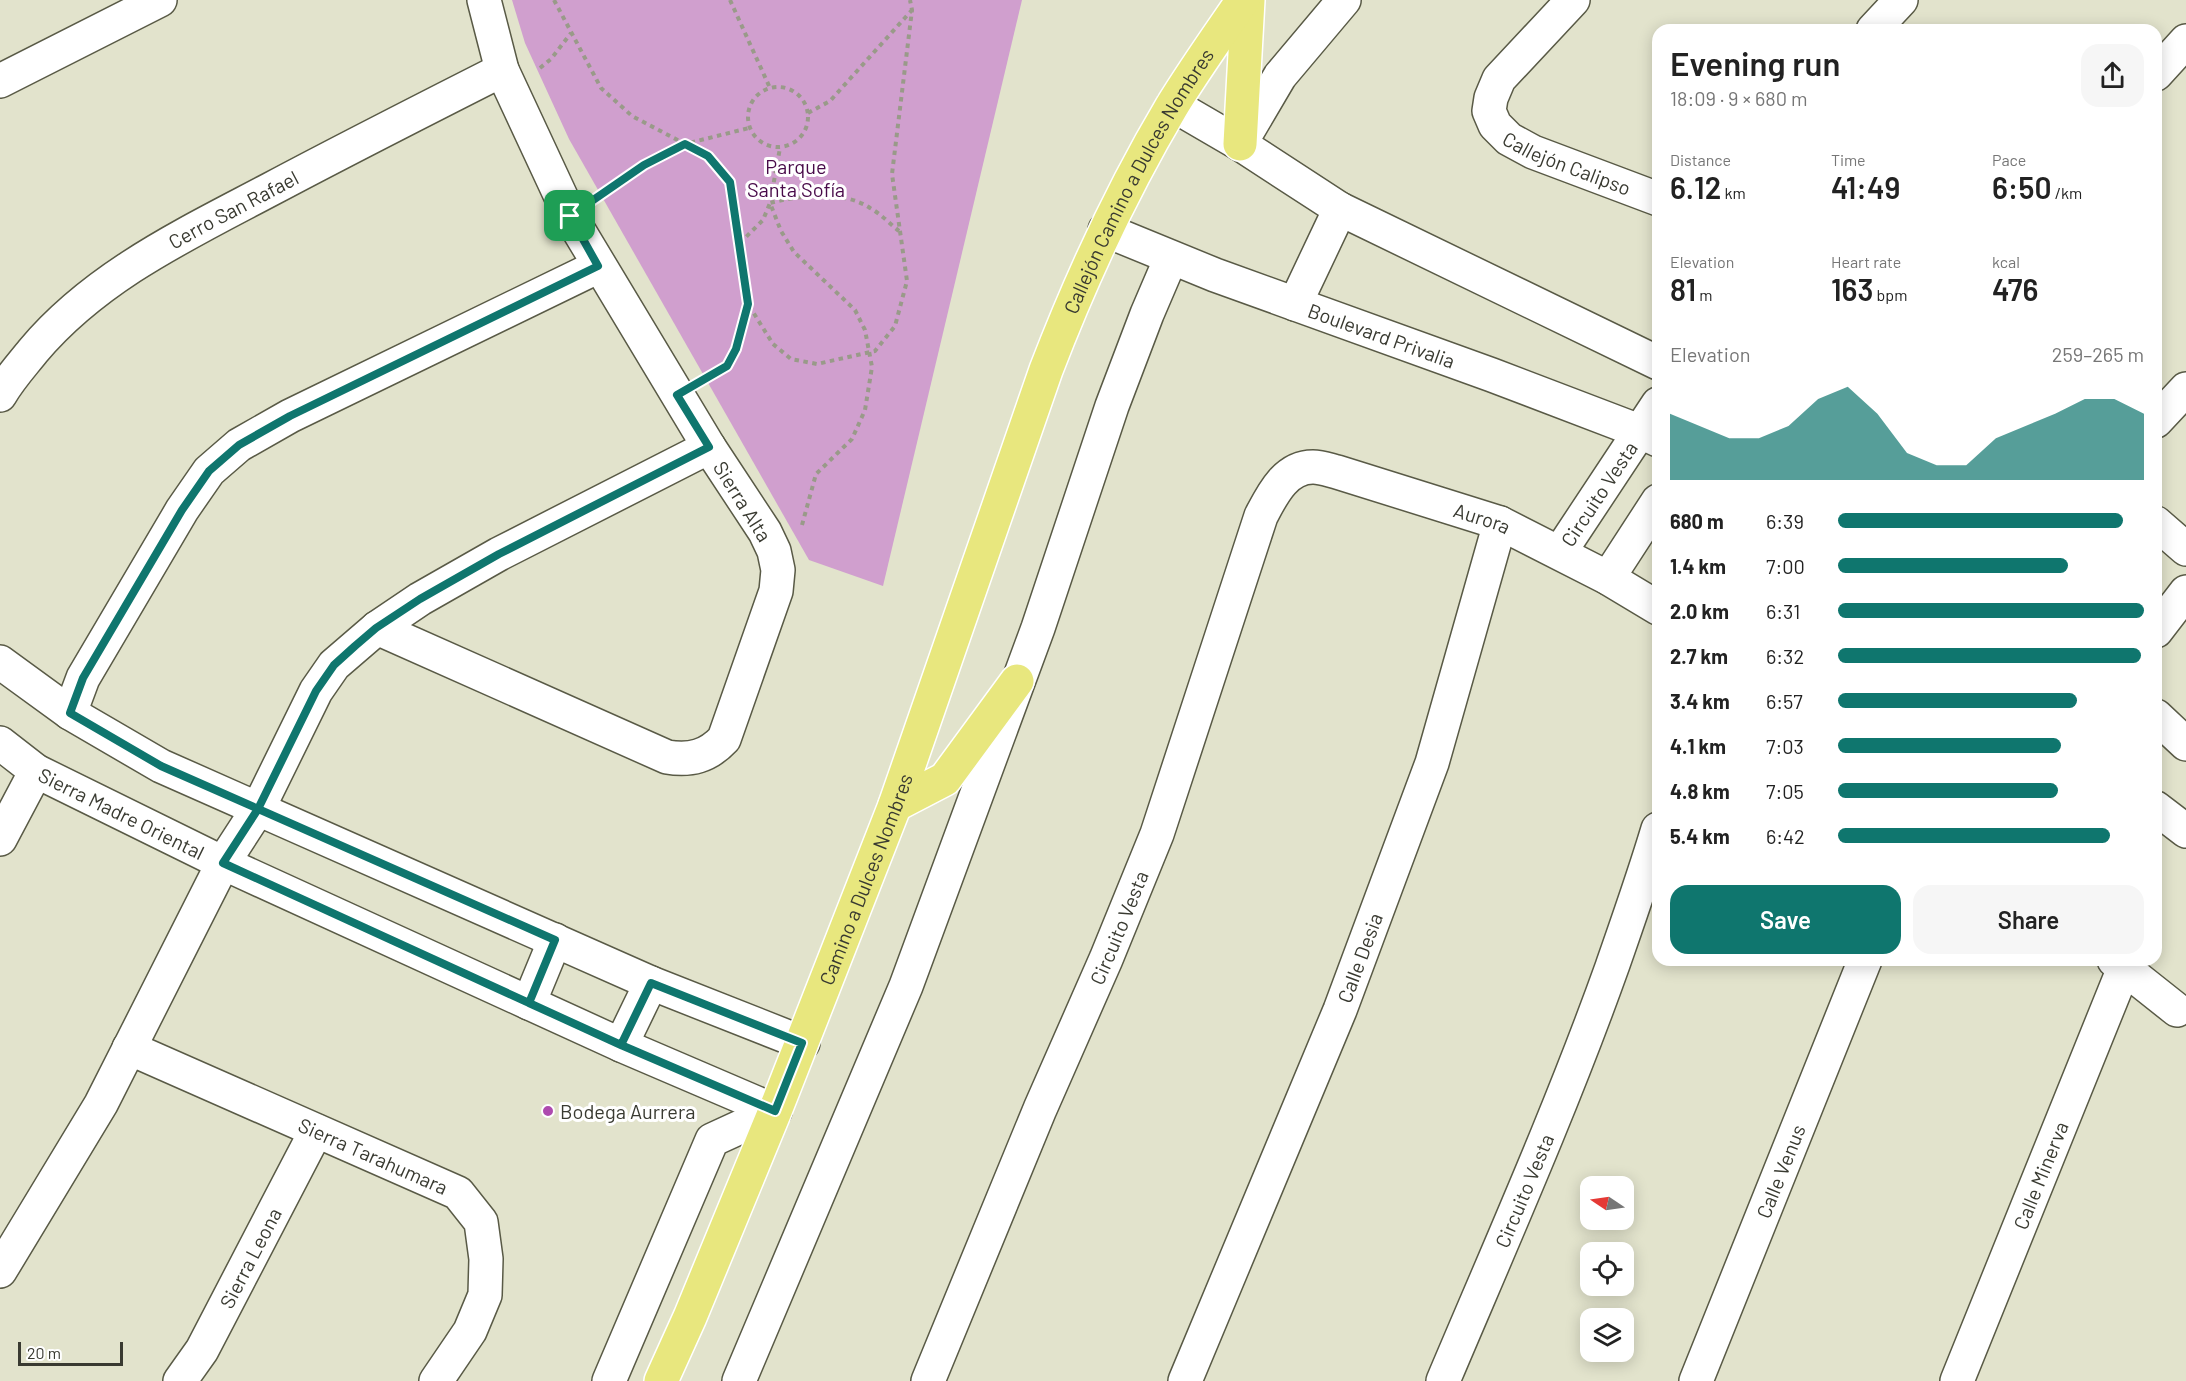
<!DOCTYPE html>
<html lang="en">
<head>
<meta charset="utf-8">
<style>
  body { margin:0; font-family:Barlow,sans-serif; background:#f6f6f6; color:#222; height:100vh; display:flex; flex-direction:column; font-size:22px; white-space:nowrap }
  * { box-sizing:border-box; margin:0 }
  p { font-size:20px; color:#767676 }
  .icon { flex:none; width:33px; height:33px; fill:none; stroke:currentColor; stroke-width:2; stroke-linecap:round; stroke-linejoin:round }
  .map { position:relative; flex:1; overflow:hidden }
  .side { position:absolute; left:1652px; top:24px; width:510px; height:942px; display:flex; flex-direction:column; background:#fff; border-radius:18px; box-shadow:0 3px 15px #0003 }
  .side>* { flex:none }
  .needle { width:39px; rotate:283deg }
  .tools { position:absolute; left:1580px; top:1176px; display:grid; gap:12px }
  .tools a { display:grid; place-items:center; width:54px; height:54px; border-radius:12px; background:#fff; box-shadow:0 3px 15px #0003; font-size:30px }
  .scale { position:absolute; left:18px; bottom:15px; width:105px; box-sizing:border-box; padding-left:6px; border:3px solid #393a31; border-top:0; font-size:16px; line-height:21px; white-space:nowrap; color:#393a31; -webkit-text-stroke:4px #fff; paint-order:stroke }
  .pin { position:absolute; display:grid; place-items:center; width:51px; height:51px; color:#fff; margin:-26px; border-radius:12px; box-shadow:0 3px 9px #0006 }
  .round { display:grid; place-items:center; flex:none; width:63px; height:63px; border-radius:18px; background:#f6f6f6 }
  .summary { display:flex; align-items:center; justify-content:space-between; height:102px; padding:0 18px }
  h1 { font-size:33px; font-weight:600; line-height:45px }
  .metrics { display:grid; grid-template-columns:repeat(3,1fr); gap:9px; height:102px; padding:6px 18px }
  .metrics div { display:grid; align-content:center }
  .metrics b { font-size:30px; font-weight:600 }
  .metrics small { font-size:16px; font-weight:400 }
  .metrics p { font-size:16px }
  .chart { height:168px; padding:12px 18px }
  .chart p { display:flex; justify-content:space-between }
  .chart svg { width:100%; height:108px; margin-top:6px; fill:#0f766e; opacity:.7 }
  .cta { display:flex; gap:12px; margin-top:auto; padding:12px 18px }
  .cta a { flex:1; height:69px; border-radius:18px; background:#0f766e; color:#fff; font-size:24px; font-weight:600; line-height:69px; text-align:center }
  .cta a+a { background:#f6f6f6; color:#222 }
  ul { padding:0 18px; list-style:none; font-size:20px }
  li { display:grid; grid-template-columns:96px 72px 1fr; align-items:center; height:45px }
  li i { height:15px; border-radius:8px; background:#0f766e }
  .map>svg:first-child { display:block }
  .green { fill:#d09fce }
  .lines { fill:none; stroke-linecap:round; stroke-linejoin:round }
  .minor-casing { stroke:#595a46; stroke-width:36 }
  .major-casing { stroke:#fff; stroke-width:36 }
  .path { stroke:#999a89; stroke-width:4; stroke-dasharray:4.5 4.5; stroke-linecap:butt }
  .minor { stroke:#fff; stroke-width:33 }
  .major { stroke:#e8e77e; stroke-width:33 }
  .route-casing { stroke:#fff; stroke-width:12 }
  .route { stroke:#0f766e; stroke-width:8 }
  .poi-dot { fill:#ae4aaf; stroke:#fff; stroke-width:2 }
  .labels { text-anchor:middle; dominant-baseline:central; stroke-width:6; stroke-linejoin:round; paint-order:stroke }
  .street-label { font-size:20px; fill:#393a31; stroke:#fff }
  .park-label { font-size:20px; fill:#480a49; stroke:#fff }
  .poi-label { font-size:20px; fill:#393a31; stroke:#fff; text-anchor:start }
</style>
</head>
<body>
<div class="map">
<svg width="2186" height="1381" viewBox="0 0 2186 1381">
  <rect width="100%" height="100%" fill="#e2e3cc"/>
  <polygon class="green" points="512,0 1022,0 883,586 809,560 569,139 525,43"/>
  <g class="lines">
    <defs>
      <g id="minor">
        <path id="s1" d="M1573,0L1499,79L1491,98L1489,111L1495,125L1509,139L1533,152L1658,199"/>
        <polyline points="1873,30 1901,0"/>
        <polyline points="2156,74 2186,41"/>
        <polyline points="0,81 160,0"/>
        <polyline points="1173,105 1240,144 1340,209 1658,363"/>
        <polyline points="1240,144 1280,76 1344,0"/>
        <path id="s2" d="M1105,230L1215,275L1492,375L1639,431L1658,440"/>
        <polyline points="1295,304 1340,209"/>
        <path id="s3" d="M0,395C9,379 21,366 33,351C96,276 186,234 271,189C348,148 425,109 502,70"/>
        <polyline points="2156,421 2186,389"/>
        <polyline points="2156,523 2186,549"/>
        <path id="s4" d="M1560,552L1658,404"/>
        <polyline points="1608,578 1658,501"/>
        <path d="M377,628L667,757C691,761 708,756 724,739L776,591L778,570L774,551L765,532L709,447L570,216L502,70L484,0"/>
        <polyline points="2156,631 2186,592"/>
        <polyline points="0,662 70,713 161,766 651,983 803,1043"/>
        <polyline points="70,713 83,678 182,510 209,471 239,445 290,416 599,266"/>
        <polyline points="2156,716 2186,744"/>
        <path id="s5" d="M0,743L36,771L223,863L621,1045L775,1111"/>
        <polyline points="2156,808 2186,831"/>
        <polyline points="0,839 36,771"/>
        <polyline points="2114,960 2177,1010"/>
        <polyline points="529,1003 555,940"/>
        <polyline points="621,1045 651,983"/>
        <path id="s6" d="M129,1048L458,1193L481,1222L486,1259L485,1295L470,1331L436,1381"/>
        <polyline points="0,1271 101,1104 223,863 258,809 316,691 334,665 377,628 420,599 499,554 709,447"/>
        <path id="s7" d="M180,1381L202,1350L316,1131"/>
        <polyline points="609,1381 712,1140 775,1111"/>
        <polyline points="739,1381 906,986 1038,628 1112,406 1147,314 1171,258"/>
        <path id="s8" d="M928,1381L1040,1109L1106,959L1157,834L1261,516C1272,495 1285,467 1313,467C1321,467 1329,470 1337,472L1500,523L1608,578L1658,608"/>
        <path id="s9" d="M1185,1381L1340,1010L1432,763L1500,523"/>
        <path id="s10" d="M1443,1381C1501,1244 1562,1107 1612,967C1628,921 1644,876 1658,829"/>
        <path id="s11" d="M1696,1381L1865,960"/>
        <path id="s12" d="M1957,1381L2124,968"/>
      </g>
      <g id="major">
        <polyline points="1240,144 1248,0"/>
        <polyline points="895,805 945,779 1017,681"/>
        <path id="s13" d="M661,1381L690,1317L775,1111L895,805L1046,370C1081,279 1122,190 1172,106C1194,70 1219,35 1243,0"/>
      </g>
    </defs>
    <use href="#minor" class="minor-casing"/>
    <use href="#major" class="major-casing"/>
    <g class="path">
      <polyline points="554,0 601,88 632,116 708,156 730,182 748,304 773,344 791,359 817,364 875,351 895,326 907,281 892,174 912,10 910,0"/>
      <polyline points="730,0 770,88"/>
      <polyline points="540,68 551,59 571,33"/>
      <circle cx="778" cy="117" r="30"/>
      <polyline points="808,113 830,101 912,10"/>
      <polyline points="598,197 644,165 685,144 749,128"/>
      <polyline points="740,243 763,220 770,203 780,148"/>
      <polyline points="707,378 727,366 737,349 748,305"/>
      <path d="M802,525L816,474L852,439L865,410L872,367L865,330L855,310L794,252L781,231L770,203C800,195 843,190 870,208C881,214 890,224 899,231"/>
    </g>
    <use href="#minor" class="minor"/>
    <use href="#major" class="major"/>
  </g>
  <g class="lines">
    <defs>
      <polyline id="route" points="570,216 598,266 290,416 239,445 209,471 182,510 83,678 70,713 161,766 555,940 529,1003 621,1045 651,983 802,1043 775,1111 621,1045 223,863 258,809 316,691 334,665 355,646 376,628 420,599 499,554 709,447 677,395 727,366 736,349 748,304 730,182 708,156 685,144 644,165 570,216"/>
    </defs>
    <use href="#route" class="route-casing"/>
    <use href="#route" class="route"/>
  </g>
  <circle class="poi-dot" cx="548" cy="1111" r="6"/>
  <g class="labels">
    <g class="street-label">
      <text stroke="none"><textPath href="#s1" startOffset="240">Callejón Calipso</textPath></text>
      <text stroke="none"><textPath href="#s13" startOffset="1293">Callejón Camino a Dulces Nombres</textPath></text>
      <text stroke="none"><textPath href="#s3" startOffset="302">Cerro San Rafael</textPath></text>
      <text stroke="none"><textPath href="#s2" startOffset="296">Boulevard Privalia</textPath></text>
      <text stroke="none"><textPath href="#s4" startOffset="70">Circuito Vesta</textPath></text>
      <text transform="translate(743 501) rotate(58)">Sierra Alta</text>
      <text stroke="none"><textPath href="#s8" startOffset="1180">Aurora</textPath></text>
      <text stroke="none"><textPath href="#s5" startOffset="141">Sierra Madre Oriental</textPath></text>
      <text stroke="none"><textPath href="#s13" startOffset="542">Camino a Dulces Nombres</textPath></text>
      <text stroke="none"><textPath href="#s8" startOffset="492">Circuito Vesta</textPath></text>
      <text stroke="none"><textPath href="#s9" startOffset="458">Calle Desia</textPath></text>
      <text stroke="none"><textPath href="#s6" startOffset="267">Sierra Tarahumara</textPath></text>
      <text stroke="none"><textPath href="#s11" startOffset="226">Calle Venus</textPath></text>
      <text stroke="none"><textPath href="#s12" startOffset="222">Calle Minerva</textPath></text>
      <text stroke="none"><textPath href="#s10" startOffset="207">Circuito Vesta</textPath></text>
      <text stroke="none"><textPath href="#s7" startOffset="142">Sierra Leona</textPath></text>
    </g>
    <g class="park-label">
      <text x="796" y="166">Parque<tspan x="796" dy="23">Santa Sofía</tspan></text>
    </g>
    <g class="poi-label">
      <text x="560" y="1111">Bodega Aurrera</text>
    </g>
  </g>
</svg>
<div class="tools">
<a><svg class="needle" viewBox="-14 -14 28 28"><path d="M0-13l5 13h-10z" fill="#e53935"/><path d="M0 13l5-13h-10z" fill="#767676"/></svg></a>
<a><svg class="icon" aria-label="locate" viewBox="0 0 24 24"><circle cx="12" cy="12" r="6"/><path d="M12 2v4M12 18v4M2 12h4M18 12h4"/></svg></a>
<a><svg class="icon" aria-label="layers" viewBox="0 0 24 24"><path d="M12 4l9 5-9 5-9-5zM3 14l9 5 9-5"/></svg></a>
</div>
<div class="scale">20 m</div>
<div class="pin" style="left:570px;top:216px;background:#1e9e55"><svg class="icon" aria-label="arrive" viewBox="0 0 24 24"><path d="M6 21V4h12l-3 4 3 4H6"/></svg></div>
<section class="side">
<div class="summary"><div><h1>Evening run</h1><p>18:09 · 9 × 680 m</p></div><a class="round"><svg class="icon" aria-label="share" viewBox="0 0 24 24"><path d="M12 15V3M7 8l5-5 5 5M5 13v7h14v-7"/></svg></a></div>
<div class="metrics">
<div><p>Distance</p><b>6.12<small> km</small></b></div>
<div><p>Time</p><b>41:49</b></div>
<div><p>Pace</p><b>6:50<small> /km</small></b></div>
</div>
<div class="metrics">
<div><p>Elevation</p><b>81<small> m</small></b></div>
<div><p>Heart rate</p><b>163<small> bpm</small></b></div>
<div><p>kcal</p><b>476</b></div>
</div>
<div class="chart"><p><span>Elevation</span>259–265 m</p>
<svg viewBox="0 0 160 44" preserveAspectRatio="none"><path d="M0 44V17L10 22L20 27L30 27L40 22L50 11L60 6L70 17L80 33L90 38L100 38L110 27L120 22L130 17L140 11L150 11L160 17V44z"/></svg>
</div>
<ul>
<li><b>680 m</b>6:39<i style="width:93%"></i></li>
<li><b>1.4 km</b>7:00<i style="width:75%"></i></li>
<li><b>2.0 km</b>6:31<i style="width:100%"></i></li>
<li><b>2.7 km</b>6:32<i style="width:99%"></i></li>
<li><b>3.4 km</b>6:57<i style="width:78%"></i></li>
<li><b>4.1 km</b>7:03<i style="width:73%"></i></li>
<li><b>4.8 km</b>7:05<i style="width:72%"></i></li>
<li><b>5.4 km</b>6:42<i style="width:89%"></i></li>
</ul>
<div class="cta"><a>Save</a><a>Share</a></div>
</section>
</div>
</body>
</html>
